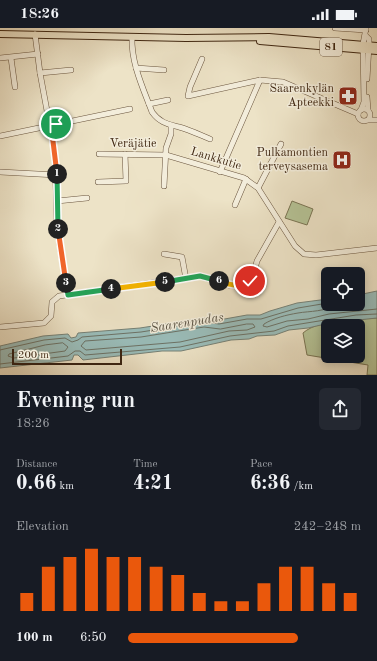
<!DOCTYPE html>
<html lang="en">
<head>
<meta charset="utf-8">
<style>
  body { margin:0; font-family:"Old Standard TT",serif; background:#242831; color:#f1f3f6; height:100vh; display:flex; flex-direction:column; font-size:15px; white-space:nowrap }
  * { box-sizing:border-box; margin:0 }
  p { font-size:13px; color:#9ea1a6 }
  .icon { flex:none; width:22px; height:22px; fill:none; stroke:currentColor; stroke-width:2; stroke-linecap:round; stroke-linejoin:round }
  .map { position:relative; height:347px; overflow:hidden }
  .drawer { display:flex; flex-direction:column; background:#171b24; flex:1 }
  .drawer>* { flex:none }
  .tools { position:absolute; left:321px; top:239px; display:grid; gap:8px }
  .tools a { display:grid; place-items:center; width:44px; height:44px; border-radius:6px; background:#171b24; box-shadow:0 2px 10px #0003; font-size:20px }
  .scale { position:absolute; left:12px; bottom:10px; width:110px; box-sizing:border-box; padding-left:4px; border:2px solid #3f2611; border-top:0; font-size:11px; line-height:14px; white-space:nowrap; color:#3f2611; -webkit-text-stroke:3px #f3eddb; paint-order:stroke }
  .pin { position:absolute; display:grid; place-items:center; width:34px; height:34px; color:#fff; margin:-17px; border:2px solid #fff; border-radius:50%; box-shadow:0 1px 4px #0007 }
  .km { position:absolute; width:20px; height:20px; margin:-10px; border-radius:50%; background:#222; color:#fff; font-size:11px; line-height:20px; text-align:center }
  .round { display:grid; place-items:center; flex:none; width:42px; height:42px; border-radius:6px; background:#242831 }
  .headline { display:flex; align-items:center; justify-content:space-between; height:68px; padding:0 16px }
  h1 { font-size:22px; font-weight:700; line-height:30px }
  .figures { display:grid; grid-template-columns:repeat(3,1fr); gap:6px; height:68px; padding:4px 16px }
  .figures div { display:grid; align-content:center }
  .figures b { font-size:20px; font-weight:700 }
  .figures small { font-size:11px; font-weight:400 }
  .figures p { font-size:11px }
  .chart { height:112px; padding:8px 16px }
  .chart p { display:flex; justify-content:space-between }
  .chart svg { width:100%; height:72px; margin-top:4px; stroke:#ea580c; stroke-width:6 }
  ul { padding:0 16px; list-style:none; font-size:13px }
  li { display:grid; grid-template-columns:64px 48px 1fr; align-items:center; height:30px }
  li i { height:10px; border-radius:5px; background:#ea580c }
  .status { display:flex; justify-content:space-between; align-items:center; height:28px; padding:0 20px; background:#171b24; direction:ltr }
  .status svg { height:11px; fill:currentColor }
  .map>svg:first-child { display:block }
  .green { fill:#b6c497; stroke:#7a7554; fill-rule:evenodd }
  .water { fill:#9abdba; stroke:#768176 }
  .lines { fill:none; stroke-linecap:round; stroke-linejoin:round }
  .shore { stroke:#6c7266; stroke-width:1 }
  .minor-casing { stroke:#6a553e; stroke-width:6 }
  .major-casing { stroke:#3f2611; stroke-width:8 }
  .minor { stroke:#f3eddb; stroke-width:5 }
  .major { stroke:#ede3c7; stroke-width:6 }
  .split-1-casing { stroke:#fff; stroke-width:8 }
  .split-2-casing { stroke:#fff; stroke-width:8 }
  .split-3-casing { stroke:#fff; stroke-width:8 }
  .split-4-casing { stroke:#fff; stroke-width:8 }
  .split-5-casing { stroke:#fff; stroke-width:8 }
  .split-6-casing { stroke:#fff; stroke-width:8 }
  .split-7-casing { stroke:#fff; stroke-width:8 }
  .split-1 { stroke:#f0652b; stroke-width:5 }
  .split-2 { stroke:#22a559; stroke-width:5 }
  .split-3 { stroke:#f0652b; stroke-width:5 }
  .split-4 { stroke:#22a559; stroke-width:5 }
  .split-5 { stroke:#f5b400; stroke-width:5 }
  .split-6 { stroke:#22a559; stroke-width:5 }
  .split-7 { stroke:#f5b400; stroke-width:5 }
  .labels { text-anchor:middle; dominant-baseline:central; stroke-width:3; stroke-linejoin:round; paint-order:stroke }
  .shield { fill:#f3eddb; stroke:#75624e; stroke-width:1 }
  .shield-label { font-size:11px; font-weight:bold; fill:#3f2611 }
  .poi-label { font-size:12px; fill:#3f2611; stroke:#f3eddb; text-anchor:end }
  .street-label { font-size:12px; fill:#3f2611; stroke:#f3eddb }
  .water-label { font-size:13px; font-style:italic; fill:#5a5344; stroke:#f3eddb }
</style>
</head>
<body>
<div class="status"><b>18:26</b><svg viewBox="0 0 49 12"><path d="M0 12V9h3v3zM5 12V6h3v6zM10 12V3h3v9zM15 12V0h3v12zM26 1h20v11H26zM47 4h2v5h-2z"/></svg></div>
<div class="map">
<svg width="377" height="347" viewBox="0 0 377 347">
  <rect width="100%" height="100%" fill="#ede3c7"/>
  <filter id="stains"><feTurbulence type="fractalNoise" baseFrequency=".005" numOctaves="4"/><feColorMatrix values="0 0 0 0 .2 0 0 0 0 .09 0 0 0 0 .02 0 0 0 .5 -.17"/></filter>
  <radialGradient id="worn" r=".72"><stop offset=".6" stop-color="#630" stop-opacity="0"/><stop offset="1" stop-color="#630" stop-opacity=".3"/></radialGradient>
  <g class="green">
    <polygon points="292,173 313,181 307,197 285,190"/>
    <path d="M377,290V347H367L368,337L307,327L303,305C319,291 356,291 377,290ZM328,298H358V328H328Z"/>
  </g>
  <polygon class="water" points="377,263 377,290 330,295 328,298 321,297 308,300 289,302 275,307 257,308 249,311 231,312 181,323 162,323 83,332 78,327 74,327 72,332 0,340 0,318 43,308 68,306 71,310 76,309 78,305 140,300 204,290 219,292 247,287 260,287 270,283 297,275 328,271 328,276 358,276 358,267"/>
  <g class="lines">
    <g class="shore">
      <path d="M335,276C327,284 309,283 298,285C286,287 274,290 264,296L263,298L267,299L287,293L308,291L329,286L377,281"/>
      <polygon points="247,296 253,296 255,299 247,302 229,303 180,314 86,322 81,318 85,313 141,309 204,299 220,301"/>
      <polygon points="63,315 68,319 65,323 14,330 8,328 9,326 45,317"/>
      <polyline points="0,322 44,312 65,310 72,314 78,312 82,309 141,304 204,294 219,296 247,291 261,291 298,280 328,275"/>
      <polyline points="0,336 68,328 75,323 80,323 85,327 180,319 230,308 274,303 288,298 356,287 377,286"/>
    </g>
    <defs>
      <g id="minor">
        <polyline points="335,0 366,2"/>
        <polyline points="35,6 40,45 55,126 57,200 68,267"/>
        <polyline points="366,8 369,11 369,17 367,51"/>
        <path d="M132,9C131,35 143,60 152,84C160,95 168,96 179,99C190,102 200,107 210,111"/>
        <polyline points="0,30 38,26"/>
        <polyline points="11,30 15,59"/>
        <polyline points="202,31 190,59 188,68 260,52 283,54 358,86"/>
        <polyline points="136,40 164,42"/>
        <polyline points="40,45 71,42"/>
        <polyline points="367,69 368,82"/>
        <polyline points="149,76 168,72"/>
        <circle cx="364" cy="87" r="6"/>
        <polyline points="361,82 364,74 363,16 366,0"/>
        <polyline points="368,92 377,92"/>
        <polyline points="0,108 130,81"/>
        <polyline points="99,126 166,127 244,150 258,160 295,218 304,226 316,227 377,220"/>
        <polyline points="0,144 57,147"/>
        <polyline points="220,144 260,52"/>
        <polyline points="98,154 126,153 125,126"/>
        <polyline points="164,158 166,120 171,106 171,98"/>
        <polyline points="258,160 281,116"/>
        <polyline points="57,173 87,170"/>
        <polyline points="235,177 246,151"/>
        <polyline points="164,226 182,229 186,251"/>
        <polyline points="0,299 44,295 51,288 52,274 59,268 200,248 231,258 244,256 253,248 257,233 279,194"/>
      </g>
      <g id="major">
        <polyline points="0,6 186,10 269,9 377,18"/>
        <polyline points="260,13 377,23"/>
      </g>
    </defs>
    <use href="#minor" class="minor-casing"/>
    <use href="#major" class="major-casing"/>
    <use href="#minor" class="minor"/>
    <use href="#major" class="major"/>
  </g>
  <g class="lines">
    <defs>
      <polyline id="split-1" points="56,96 51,97 57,146"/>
      <polyline id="split-2" points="57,146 58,201"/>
      <polyline id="split-3" points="58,201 66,255"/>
      <polyline id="split-4" points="66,255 68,267 111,261"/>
      <polyline id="split-5" points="111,261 165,254"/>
      <polyline id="split-6" points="165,254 200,248 219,253"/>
      <path id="split-7" d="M219,253C230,257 239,260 250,253"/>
    </defs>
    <use href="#split-1" class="split-1-casing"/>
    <use href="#split-2" class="split-2-casing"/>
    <use href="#split-3" class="split-3-casing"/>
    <use href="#split-4" class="split-4-casing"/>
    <use href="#split-5" class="split-5-casing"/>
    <use href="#split-6" class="split-6-casing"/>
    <use href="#split-7" class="split-7-casing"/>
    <use href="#split-1" class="split-1"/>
    <use href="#split-2" class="split-2"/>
    <use href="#split-3" class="split-3"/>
    <use href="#split-4" class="split-4"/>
    <use href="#split-5" class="split-5"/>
    <use href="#split-6" class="split-6"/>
    <use href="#split-7" class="split-7"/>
  </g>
  <defs>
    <symbol id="pharmacy-square" viewBox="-11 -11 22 22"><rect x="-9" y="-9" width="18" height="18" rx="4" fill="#8f2418" stroke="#f3eddb"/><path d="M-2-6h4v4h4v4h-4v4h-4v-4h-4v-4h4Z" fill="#fff"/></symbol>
    <symbol id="hospital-square" viewBox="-11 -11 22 22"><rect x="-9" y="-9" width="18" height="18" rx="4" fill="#8f2418" stroke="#f3eddb"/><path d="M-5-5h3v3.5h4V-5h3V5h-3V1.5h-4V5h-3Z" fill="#fff"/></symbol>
  </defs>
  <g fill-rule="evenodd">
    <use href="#pharmacy-square" x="337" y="57" width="22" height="22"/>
    <use href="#hospital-square" x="331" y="121" width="22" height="22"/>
  </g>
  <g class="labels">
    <rect class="shield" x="320" y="10" width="22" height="18" rx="3"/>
    <g class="shield-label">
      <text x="331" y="19">81</text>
    </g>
    <g class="poi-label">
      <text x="334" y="61">Saarenkylän<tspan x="334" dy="14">Apteekki</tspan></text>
      <text x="328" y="125">Pulkamontien<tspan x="328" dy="14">terveysasema</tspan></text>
    </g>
    <g class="street-label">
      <text x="133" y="116">Veräjätie</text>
      <text transform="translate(216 131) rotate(17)">Lankkutie</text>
    </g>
    <g class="water-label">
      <text transform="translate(187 295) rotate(-9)">Saarenpudas</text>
    </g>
  </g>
  <rect width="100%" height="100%" filter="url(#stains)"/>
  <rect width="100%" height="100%" fill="url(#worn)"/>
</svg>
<div class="tools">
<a><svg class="icon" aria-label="locate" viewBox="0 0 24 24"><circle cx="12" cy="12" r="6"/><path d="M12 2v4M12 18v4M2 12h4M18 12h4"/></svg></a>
<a><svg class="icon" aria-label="layers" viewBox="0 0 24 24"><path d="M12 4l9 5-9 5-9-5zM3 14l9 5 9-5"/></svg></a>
</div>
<div class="scale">200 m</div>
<div class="pin" style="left:56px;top:96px;background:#1e9e55"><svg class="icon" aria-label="arrive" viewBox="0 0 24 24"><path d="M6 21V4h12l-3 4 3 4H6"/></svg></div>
<div class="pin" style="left:250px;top:253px;background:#d93025"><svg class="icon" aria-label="check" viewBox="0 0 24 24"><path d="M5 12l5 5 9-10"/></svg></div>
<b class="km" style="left:57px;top:146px">1</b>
<b class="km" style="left:58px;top:201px">2</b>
<b class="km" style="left:66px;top:255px">3</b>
<b class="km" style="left:111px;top:261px">4</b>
<b class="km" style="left:165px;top:254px">5</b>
<b class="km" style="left:219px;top:253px">6</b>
</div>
<section class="drawer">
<div class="headline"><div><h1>Evening run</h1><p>18:26</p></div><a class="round"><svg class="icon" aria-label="share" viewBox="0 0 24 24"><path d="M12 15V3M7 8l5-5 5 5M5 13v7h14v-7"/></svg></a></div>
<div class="figures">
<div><p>Distance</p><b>0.66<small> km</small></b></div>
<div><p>Time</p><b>4:21</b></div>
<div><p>Pace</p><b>6:36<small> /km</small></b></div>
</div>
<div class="chart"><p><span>Elevation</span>242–248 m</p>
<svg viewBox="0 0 160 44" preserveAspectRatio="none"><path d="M5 44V33M15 44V17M25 44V11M35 44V6M45 44V11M55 44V11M65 44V17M75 44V22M85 44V33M95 44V38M105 44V38M115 44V27M125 44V17M135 44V17M145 44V27M155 44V33"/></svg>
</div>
<ul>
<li><b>100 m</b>6:50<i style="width:73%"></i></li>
</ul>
</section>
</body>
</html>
